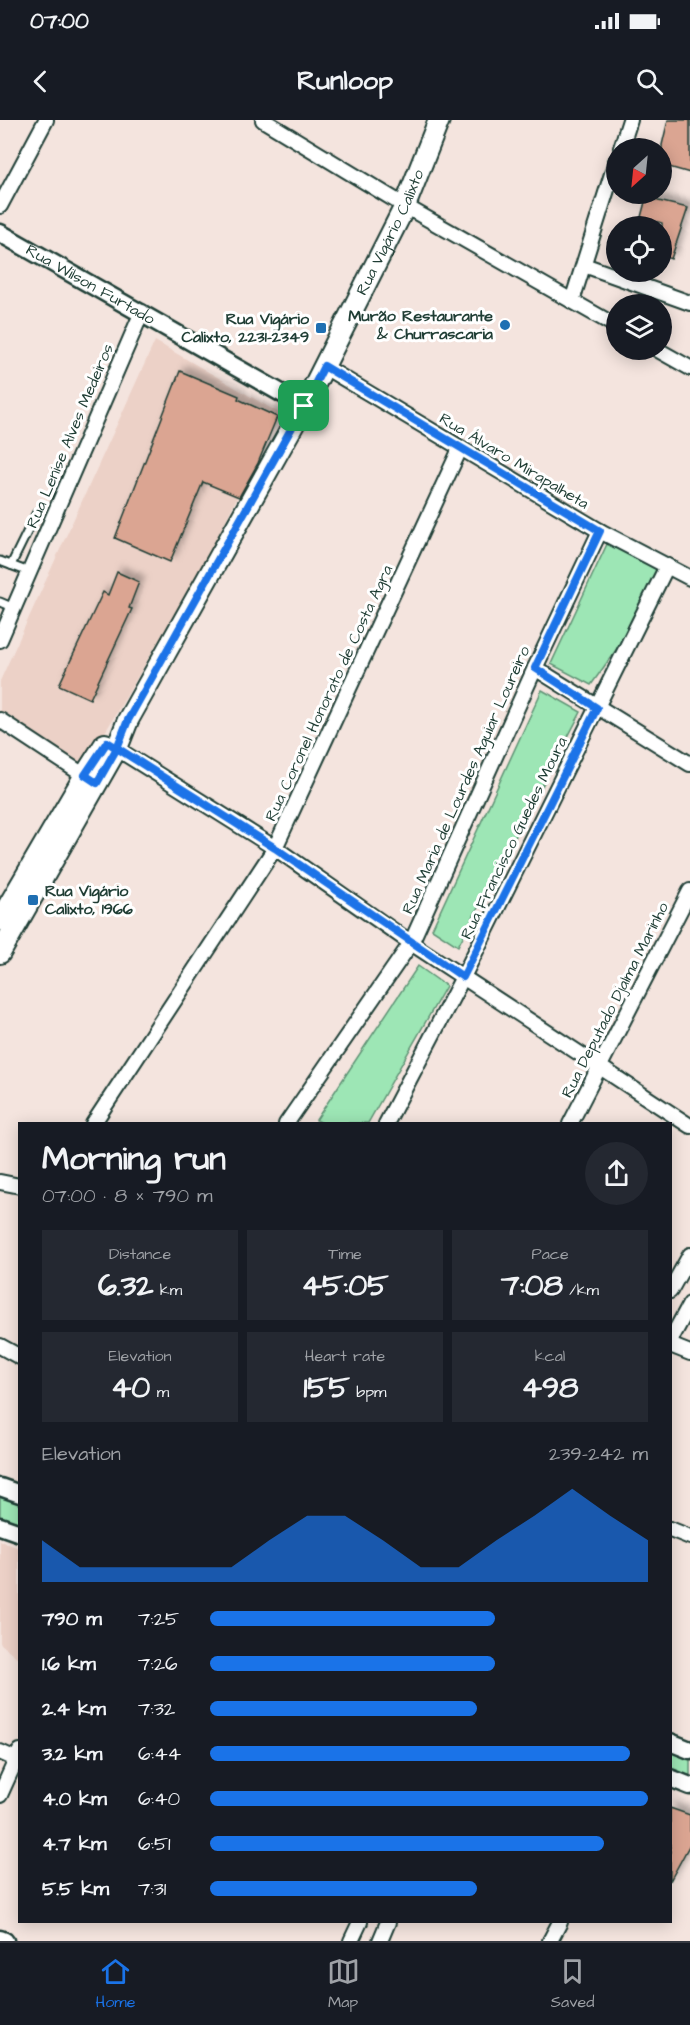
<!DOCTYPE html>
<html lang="en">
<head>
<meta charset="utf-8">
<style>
  body { margin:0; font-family:"Architects Daughter",sans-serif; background:#242831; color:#f1f3f6; height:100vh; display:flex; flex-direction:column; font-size:22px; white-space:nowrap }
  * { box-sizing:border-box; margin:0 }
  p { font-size:20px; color:#9ea1a6 }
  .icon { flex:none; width:33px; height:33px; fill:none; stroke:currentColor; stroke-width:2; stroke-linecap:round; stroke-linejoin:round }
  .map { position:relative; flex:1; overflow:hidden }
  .details { position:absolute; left:18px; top:1002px; width:654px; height:801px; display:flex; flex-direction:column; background:#171b24; border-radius:0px; box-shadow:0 3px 15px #0003 }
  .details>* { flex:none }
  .needle { width:39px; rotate:207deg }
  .fabs { position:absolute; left:606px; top:18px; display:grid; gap:12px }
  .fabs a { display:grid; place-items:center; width:66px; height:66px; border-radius:50%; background:#171b24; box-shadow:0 3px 15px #0003; font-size:30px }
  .pin { position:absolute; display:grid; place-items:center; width:51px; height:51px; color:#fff; margin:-26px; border-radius:12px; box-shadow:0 3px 9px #0006 }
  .round { display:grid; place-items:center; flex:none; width:63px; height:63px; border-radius:32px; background:#242831 }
  .summary { display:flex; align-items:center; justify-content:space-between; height:102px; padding:0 24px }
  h1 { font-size:33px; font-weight:800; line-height:45px }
  .metrics { display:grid; grid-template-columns:repeat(3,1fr); gap:9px; height:102px; padding:6px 24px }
  .metrics div { display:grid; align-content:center; border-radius:0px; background:#242831; text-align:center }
  .metrics b { font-size:30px; font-weight:800 }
  .metrics small { font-size:16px; font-weight:400 }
  .metrics p { font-size:16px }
  .chart { height:168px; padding:12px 24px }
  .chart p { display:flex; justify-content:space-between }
  .chart svg { width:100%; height:108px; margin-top:6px; fill:#1a73e8; opacity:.7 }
  ul { padding:0 24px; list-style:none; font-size:20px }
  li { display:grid; grid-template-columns:96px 72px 1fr; align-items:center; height:45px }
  li i { height:15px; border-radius:8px; background:#1a73e8 }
  .status { display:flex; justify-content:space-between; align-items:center; height:42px; padding:0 30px; background:#171b24; direction:ltr }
  .status svg { height:16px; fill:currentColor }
  header { display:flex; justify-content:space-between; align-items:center; height:78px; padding:0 24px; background:#171b24; font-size:27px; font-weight:800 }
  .dock { display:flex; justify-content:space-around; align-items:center; height:84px; border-top:2px solid #363941; background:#171b24; font-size:16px; color:#9ea1a6 }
  .dock a { display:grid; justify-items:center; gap:3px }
  .dock .selected { color:#1a73e8 }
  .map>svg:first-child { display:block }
  .built { fill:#ecd1c7 }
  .green { fill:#9de6b5; stroke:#5e9274; stroke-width:1.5 }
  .building { fill:#dba592; stroke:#1f3d34; stroke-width:1.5; filter:url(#shadow) }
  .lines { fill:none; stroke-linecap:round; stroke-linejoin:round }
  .service-casing { stroke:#1f3d34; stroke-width:11 }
  .minor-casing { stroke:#1f3d34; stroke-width:18 }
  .tertiary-casing { stroke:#1f3d34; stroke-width:21 }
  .secondary-casing { stroke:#1f3d34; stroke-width:24 }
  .service { stroke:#fff; stroke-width:7 }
  .minor { stroke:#fff; stroke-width:14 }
  .tertiary { stroke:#fff; stroke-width:16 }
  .secondary { stroke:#fff; stroke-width:20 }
  .route-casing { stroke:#fff; stroke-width:12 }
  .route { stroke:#1a73e8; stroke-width:8 }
  .poi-dot { fill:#1f6fb2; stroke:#fff; stroke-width:2 }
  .labels { text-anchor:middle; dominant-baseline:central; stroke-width:6; stroke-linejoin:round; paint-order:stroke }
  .street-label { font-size:16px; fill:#1f3d34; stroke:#fff }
  .poi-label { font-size:16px; font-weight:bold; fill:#1f3d34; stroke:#fff; text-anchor:end }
</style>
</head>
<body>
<div class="status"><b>07:00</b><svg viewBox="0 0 49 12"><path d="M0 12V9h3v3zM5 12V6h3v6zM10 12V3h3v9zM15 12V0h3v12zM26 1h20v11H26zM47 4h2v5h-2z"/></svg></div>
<header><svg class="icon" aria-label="back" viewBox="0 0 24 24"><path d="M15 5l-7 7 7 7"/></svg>Runloop<svg class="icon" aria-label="search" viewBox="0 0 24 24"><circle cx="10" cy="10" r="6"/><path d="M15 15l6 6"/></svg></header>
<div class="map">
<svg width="690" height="1821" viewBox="0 0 690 1821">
  <defs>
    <filter id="shadow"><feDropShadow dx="5.5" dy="-5.5" stdDeviation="3" flood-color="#0004"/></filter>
  </defs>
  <rect width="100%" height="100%" fill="#f4e4de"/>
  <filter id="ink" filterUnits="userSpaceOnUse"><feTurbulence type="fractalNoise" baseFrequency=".0167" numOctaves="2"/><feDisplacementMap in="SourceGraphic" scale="12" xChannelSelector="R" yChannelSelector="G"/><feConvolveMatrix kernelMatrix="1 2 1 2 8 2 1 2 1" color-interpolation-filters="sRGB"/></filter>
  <g filter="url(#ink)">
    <g class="built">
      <polygon points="155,221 279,293 206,440 83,650 0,597 0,561"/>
      <polygon points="0,1421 19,1428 19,1539 0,1523"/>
    </g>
    <g class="green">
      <polygon points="608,422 659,451 623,520 591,565 551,544"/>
      <polygon points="542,570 581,592 458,826 432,809"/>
      <polygon points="418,846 446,866 368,1003 323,1003 316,1000"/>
      <polygon points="0,1374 19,1381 19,1405 0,1398"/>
      <polygon points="670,1629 690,1637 690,1658 671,1650"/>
    </g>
    <g class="building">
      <polygon points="668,0 690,0 690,53 662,45 662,25"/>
      <polygon points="646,78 688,88 671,139 662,135 662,103 641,97"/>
      <polygon points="180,251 239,276 238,279 277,297 258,343 239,377 203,362 170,442 115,418"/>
      <polygon points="117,452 139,462 129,488 132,489 90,579 59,565 103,472 108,475"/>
      <polygon points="670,1688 690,1695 690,1724 670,1761"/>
    </g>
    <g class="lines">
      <defs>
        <g id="service">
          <polyline points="0,441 29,452"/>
          <polyline points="11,445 36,394"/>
          <polyline points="0,482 14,488"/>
        </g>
        <g id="minor">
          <polyline points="263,0 405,86 616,206"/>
          <polyline points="621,28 630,0"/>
          <polyline points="0,86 46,0"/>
          <polyline points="584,145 690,183"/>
          <polyline points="572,181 616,41"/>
          <polyline points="658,230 690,248"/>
          <polyline points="323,246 600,411 690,458"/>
          <polyline points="0,520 142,192"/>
          <polyline points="535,548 690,644"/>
          <polyline points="0,600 91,660"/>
          <polyline points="111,625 275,728 411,823 690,1006"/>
          <polyline points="93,1004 275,728 460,329"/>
          <polyline points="286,1004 411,823 535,548 600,411"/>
          <polyline points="386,1004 463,857 667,446"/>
          <polyline points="570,1004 690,771"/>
          <polyline points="0,1062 20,1066"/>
          <polyline points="670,1171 690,1135"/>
          <polyline points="670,1221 690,1184"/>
          <polyline points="670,1225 690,1233"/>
          <polyline points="0,1226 20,1237"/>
          <polyline points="670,1409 690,1417"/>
          <polyline points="0,1632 20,1641"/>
          <polyline points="0,1675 20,1631"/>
          <polyline points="351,1821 360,1802"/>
          <polyline points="380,1821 388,1802"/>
          <polyline points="550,1821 560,1802"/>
        </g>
        <g id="tertiary">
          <path id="s1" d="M0,113L304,286"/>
          <polyline points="0,1367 20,1374"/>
          <polyline points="0,1406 20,1413"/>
          <polyline points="670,1622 690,1630"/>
          <polyline points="670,1658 690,1666"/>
          <polyline points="0,1819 5,1821"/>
        </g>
        <g id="secondary">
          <polyline points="0,800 85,655 105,624"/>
          <path id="s2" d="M0,833L117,628L128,600L304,286L405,86L439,0"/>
        </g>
      </defs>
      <use href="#service" class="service-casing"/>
      <use href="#minor" class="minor-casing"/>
      <use href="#tertiary" class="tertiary-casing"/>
      <use href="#secondary" class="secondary-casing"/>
      <use href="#service" class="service"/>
      <use href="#minor" class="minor"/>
      <use href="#tertiary" class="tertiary"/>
      <use href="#secondary" class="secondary"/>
    </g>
  </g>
  <g class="lines" filter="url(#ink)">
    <defs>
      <polyline id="route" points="304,286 128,600 117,628 97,663 85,655 107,622 117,628 275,728 463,857 597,588 535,548 600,411 324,246 304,286"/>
    </defs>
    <use href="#route" class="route-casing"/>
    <use href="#route" class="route"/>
  </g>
  <g class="poi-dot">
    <circle cx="505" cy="205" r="6"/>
    <rect x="315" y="202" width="12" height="12" rx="3"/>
    <rect x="27" y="774" width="12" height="12" rx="3"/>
  </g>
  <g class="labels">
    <g class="street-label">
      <text stroke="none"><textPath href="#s2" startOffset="820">Rua Vigário Calixto</textPath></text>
      <text stroke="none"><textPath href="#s1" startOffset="104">Rua Wilson Furtado</textPath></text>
      <text transform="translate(70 316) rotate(-67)">Rua Lenise Alves Medeiros</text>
      <text transform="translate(514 341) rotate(31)">Rua Álvaro Mirapalheta</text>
      <text transform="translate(329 573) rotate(-65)">Rua Coronel Honorato de Costa Agra</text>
      <text transform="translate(466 660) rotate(-66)">Rua Maria de Lourdes Aguiar Loureiro</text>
      <text transform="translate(514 718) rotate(-64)">Rua Francisco Guedes Moura</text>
      <text transform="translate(615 880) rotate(-63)">Rua Deputado Djalma Marinho</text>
    </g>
    <g class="poi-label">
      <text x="493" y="196">Murão Restaurante<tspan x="493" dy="18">&amp; Churrascaria</tspan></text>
      <text x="309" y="199">Rua Vigário<tspan x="309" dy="18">Calixto, 2231-2349</tspan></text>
      <text x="45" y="771" text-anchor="start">Rua Vigário<tspan x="45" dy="18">Calixto, 1966</tspan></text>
    </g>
  </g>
</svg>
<div class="fabs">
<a><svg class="needle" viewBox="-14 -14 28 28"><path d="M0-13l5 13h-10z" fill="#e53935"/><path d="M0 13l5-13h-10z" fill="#9ea1a6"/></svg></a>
<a><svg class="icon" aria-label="locate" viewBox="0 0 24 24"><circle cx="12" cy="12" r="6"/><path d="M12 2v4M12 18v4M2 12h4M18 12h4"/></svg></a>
<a><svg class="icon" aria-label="layers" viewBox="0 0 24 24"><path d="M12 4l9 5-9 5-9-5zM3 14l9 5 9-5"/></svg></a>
</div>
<div class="pin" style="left:304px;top:286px;background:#1e9e55"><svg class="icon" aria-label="arrive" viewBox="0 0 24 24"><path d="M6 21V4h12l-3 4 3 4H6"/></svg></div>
<section class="details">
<div class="summary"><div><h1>Morning run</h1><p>07:00 · 8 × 790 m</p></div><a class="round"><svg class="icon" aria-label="share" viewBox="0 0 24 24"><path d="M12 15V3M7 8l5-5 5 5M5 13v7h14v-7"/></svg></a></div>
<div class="metrics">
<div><p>Distance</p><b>6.32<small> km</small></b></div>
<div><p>Time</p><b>45:05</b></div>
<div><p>Pace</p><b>7:08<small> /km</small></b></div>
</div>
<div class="metrics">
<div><p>Elevation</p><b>40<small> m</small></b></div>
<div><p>Heart rate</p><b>155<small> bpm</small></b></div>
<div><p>kcal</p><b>498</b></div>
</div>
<div class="chart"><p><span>Elevation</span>239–242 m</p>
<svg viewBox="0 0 160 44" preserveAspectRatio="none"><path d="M0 44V27L10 38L20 38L30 38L40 38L50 38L60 27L70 17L80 17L90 27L100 38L110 38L120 27L130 17L140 6L150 17L160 27V44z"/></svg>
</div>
<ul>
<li><b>790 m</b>7:25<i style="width:65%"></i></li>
<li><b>1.6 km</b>7:26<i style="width:65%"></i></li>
<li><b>2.4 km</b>7:32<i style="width:61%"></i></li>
<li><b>3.2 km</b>6:44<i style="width:96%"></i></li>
<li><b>4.0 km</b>6:40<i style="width:100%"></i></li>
<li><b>4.7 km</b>6:51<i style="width:90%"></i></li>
<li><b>5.5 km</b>7:31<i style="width:61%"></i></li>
</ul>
</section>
</div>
<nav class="dock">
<a class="selected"><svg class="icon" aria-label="home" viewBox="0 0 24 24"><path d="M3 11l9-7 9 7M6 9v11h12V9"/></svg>Home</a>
<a><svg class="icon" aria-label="map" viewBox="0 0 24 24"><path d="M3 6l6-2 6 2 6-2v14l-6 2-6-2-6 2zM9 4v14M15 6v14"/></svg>Map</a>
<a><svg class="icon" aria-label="saved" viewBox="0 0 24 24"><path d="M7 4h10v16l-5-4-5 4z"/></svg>Saved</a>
</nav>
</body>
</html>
